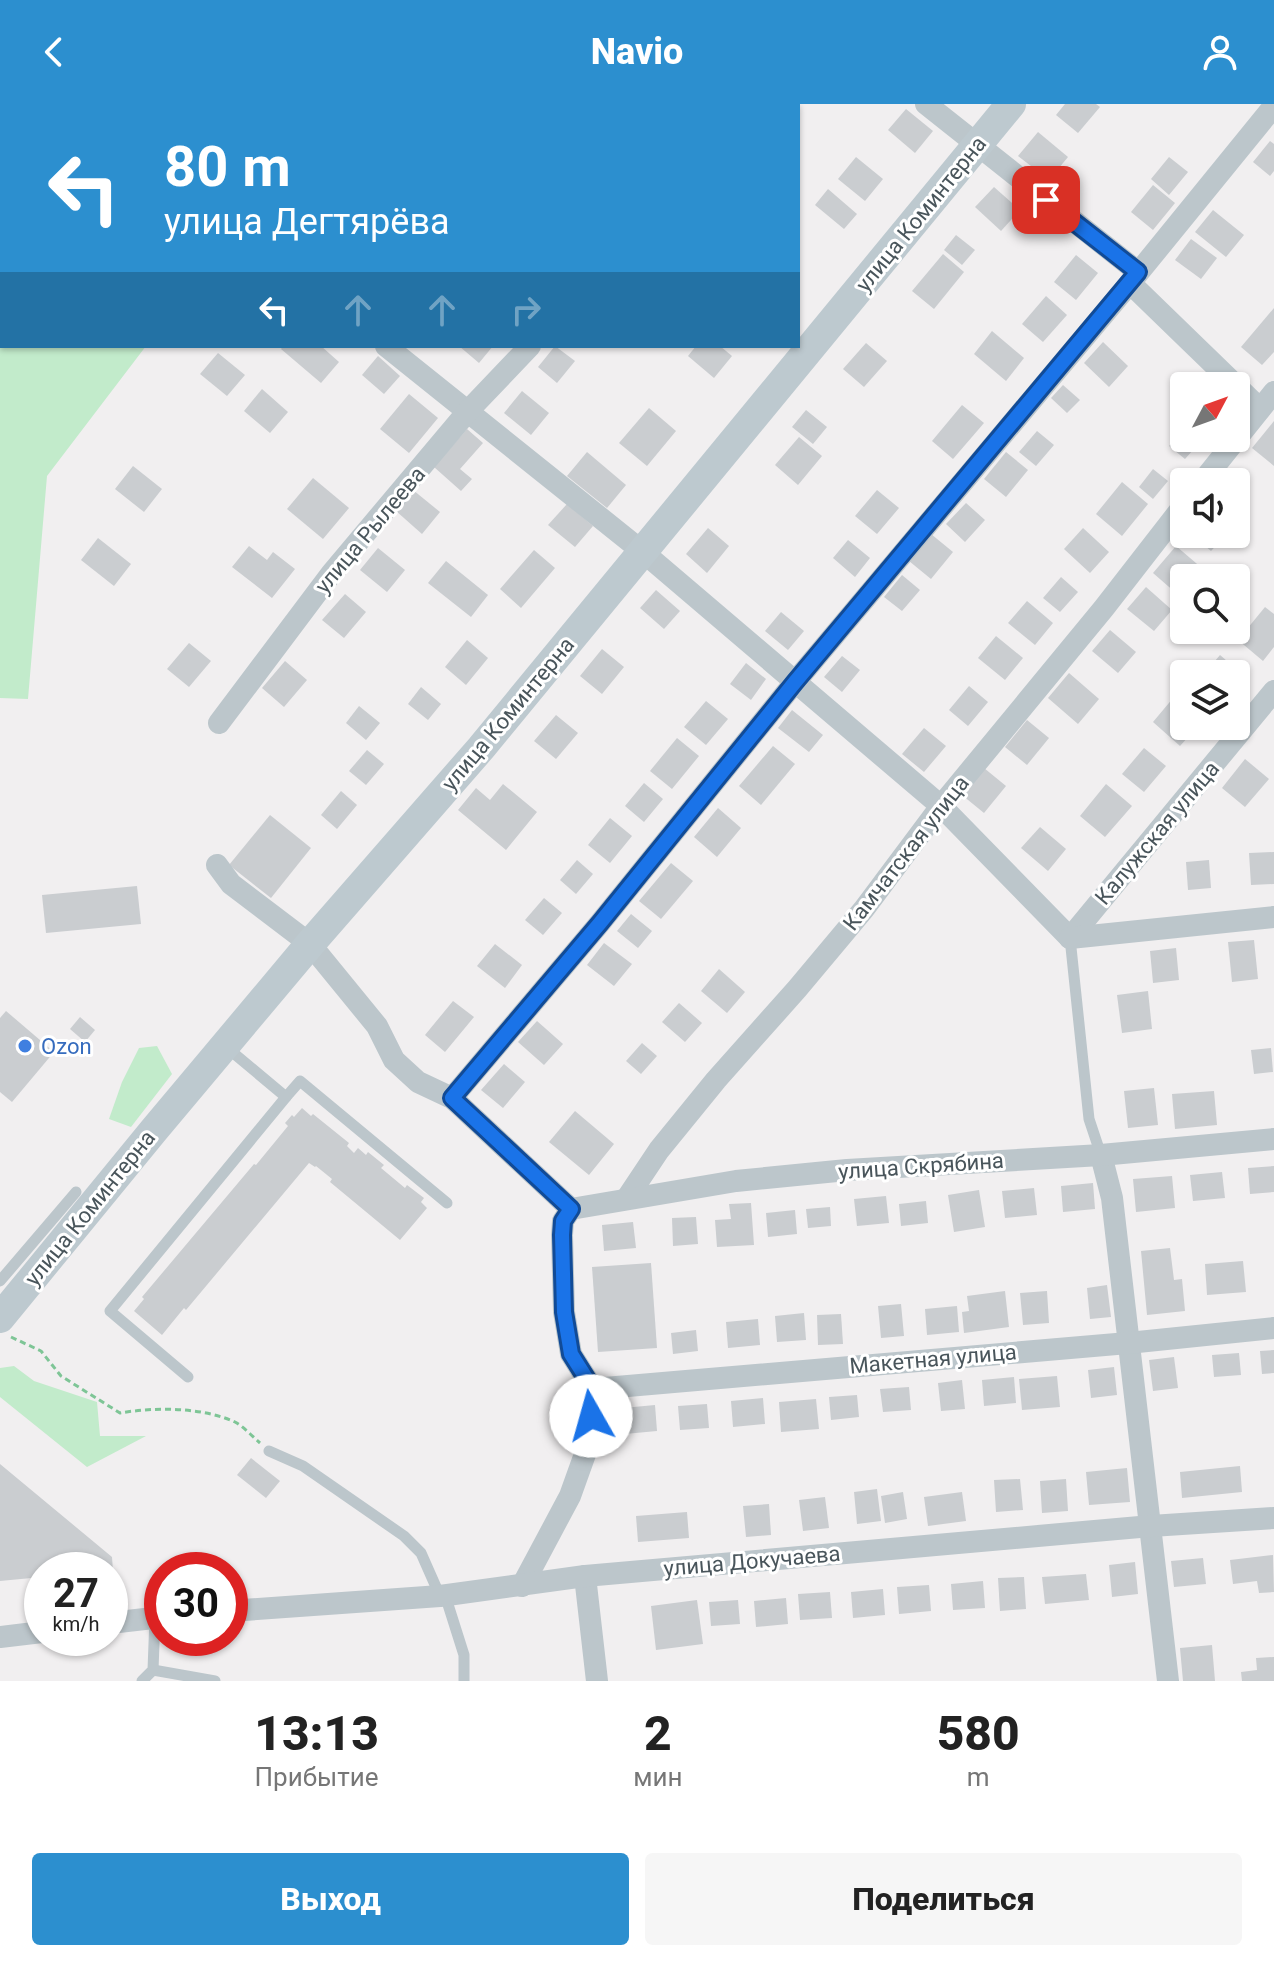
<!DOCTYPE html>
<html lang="ru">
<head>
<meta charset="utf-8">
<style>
  body { margin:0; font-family:Roboto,sans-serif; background:#f6f6f6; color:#222; height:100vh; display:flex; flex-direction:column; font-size:30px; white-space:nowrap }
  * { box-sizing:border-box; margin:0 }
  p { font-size:26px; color:#767676 }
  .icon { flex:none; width:44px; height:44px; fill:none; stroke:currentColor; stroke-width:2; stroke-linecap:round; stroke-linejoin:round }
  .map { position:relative; height:1577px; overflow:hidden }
  .sheet { display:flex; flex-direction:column; background:#fff; flex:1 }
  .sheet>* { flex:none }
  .hud { position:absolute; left:0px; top:0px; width:800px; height:244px; box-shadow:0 2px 6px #0004; background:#2c8fcf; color:#fff; overflow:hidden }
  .needle { width:52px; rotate:49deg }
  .tools { position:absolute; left:1170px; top:268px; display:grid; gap:16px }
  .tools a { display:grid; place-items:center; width:80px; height:80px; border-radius:8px; background:#fff; box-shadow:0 2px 6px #0004; font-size:40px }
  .speed { position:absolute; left:24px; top:1448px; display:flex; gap:16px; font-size:40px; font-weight:700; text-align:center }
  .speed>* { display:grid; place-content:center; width:104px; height:104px; border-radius:50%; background:#fff; box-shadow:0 2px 6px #0004; line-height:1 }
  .speed small { font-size:20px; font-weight:400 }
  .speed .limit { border:12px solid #d22; background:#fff; color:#111 }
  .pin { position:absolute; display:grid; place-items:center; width:68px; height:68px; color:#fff; margin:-34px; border-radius:16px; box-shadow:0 4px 12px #0006 }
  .me { position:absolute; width:88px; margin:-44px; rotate:353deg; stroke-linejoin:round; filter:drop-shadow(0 0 6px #0008) }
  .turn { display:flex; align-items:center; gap:28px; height:168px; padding:0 32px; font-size:36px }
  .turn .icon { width:104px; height:104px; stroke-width:2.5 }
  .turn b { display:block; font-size:56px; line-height:68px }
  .lanes { display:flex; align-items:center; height:76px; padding:0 32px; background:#0003; justify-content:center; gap:40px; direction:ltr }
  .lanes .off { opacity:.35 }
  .eta { display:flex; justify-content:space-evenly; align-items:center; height:136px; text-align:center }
  .eta b { font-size:48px; font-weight:800; line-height:56px }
  .button { display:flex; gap:16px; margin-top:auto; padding:16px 32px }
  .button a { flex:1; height:92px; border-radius:8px; background:#2c8fcf; color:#fff; font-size:32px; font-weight:800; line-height:92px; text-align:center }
  .button a+a { background:#f6f6f6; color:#222 }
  header { display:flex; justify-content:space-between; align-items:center; height:104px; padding:0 32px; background:#2c8fcf; color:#fff; font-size:36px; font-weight:800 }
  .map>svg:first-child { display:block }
  .green { fill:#c2ebcb }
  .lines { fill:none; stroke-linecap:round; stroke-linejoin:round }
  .stream { stroke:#94e0e3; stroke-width:5 }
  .building { fill:#cacdd0 }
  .path { stroke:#7ec596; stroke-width:3; stroke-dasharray:6 4; stroke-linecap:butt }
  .lane { stroke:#bcc6cb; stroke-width:11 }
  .street { stroke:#bcc6cb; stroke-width:22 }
  .secondary { stroke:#bdc9cf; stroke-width:30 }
  .route-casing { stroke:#114b97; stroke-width:20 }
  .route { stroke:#1a73e8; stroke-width:14 }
  .shop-dot { fill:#3f7fe0; stroke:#fff; stroke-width:3 }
  .labels { text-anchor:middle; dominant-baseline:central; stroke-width:6; stroke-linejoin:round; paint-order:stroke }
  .street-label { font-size:22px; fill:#49555b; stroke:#fff }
  .shop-label { font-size:22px; fill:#366cbe; stroke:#fff; text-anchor:start }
</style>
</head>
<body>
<header><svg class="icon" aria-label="back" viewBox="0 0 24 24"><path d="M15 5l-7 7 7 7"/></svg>Navio<svg class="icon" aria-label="person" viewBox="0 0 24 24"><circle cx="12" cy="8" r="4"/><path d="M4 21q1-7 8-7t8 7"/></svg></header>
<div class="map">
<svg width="1274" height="1577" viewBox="0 0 1274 1577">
  <rect width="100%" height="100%" fill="#f1eff0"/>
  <g class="green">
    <polygon points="0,0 499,0 500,2 2,2 2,242 146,242 47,372 28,595 0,594"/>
    <polygon points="157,942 172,970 131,1023 109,1015 122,978 139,944"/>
    <polygon points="14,1262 34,1277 97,1298 100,1332 146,1332 87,1363 0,1293 0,1264"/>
  </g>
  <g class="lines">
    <g class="stream">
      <polyline points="177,2 178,0"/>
      <polyline points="0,139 2,138"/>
    </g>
  </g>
  <g class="building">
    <polygon points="1065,0 1096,0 1100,3 1078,29 1056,11"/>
    <polygon points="906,5 933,27 915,49 888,26"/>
    <polygon points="1038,28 1068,53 1049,76 1018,52"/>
    <polygon points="1270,37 1274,40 1274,67 1270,72 1253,58"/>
    <polygon points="856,53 883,75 865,97 838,75"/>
    <polygon points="1169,53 1188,68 1169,91 1151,75"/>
    <polygon points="1153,81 1175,99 1153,126 1131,108"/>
    <polygon points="994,83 1020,106 1001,127 975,103"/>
    <polygon points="828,85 857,110 844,125 815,101"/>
    <polygon points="1213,106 1244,131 1226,153 1195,128"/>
    <polygon points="956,131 975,146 962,161 944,146"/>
    <polygon points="1191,135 1217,154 1201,175 1175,156"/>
    <polygon points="943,150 964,168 934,205 912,187"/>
    <polygon points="1076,151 1098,169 1076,196 1054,178"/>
    <polygon points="1046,192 1067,211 1043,238 1022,220"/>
    <polygon points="1274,204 1274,248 1262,261 1241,243"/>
    <polygon points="992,227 1024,254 1006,277 974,250"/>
    <polygon points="1103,238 1128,262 1109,283 1084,259"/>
    <polygon points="866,239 887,257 864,283 843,265"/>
    <polygon points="283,242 321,242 339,258 321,279 281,245"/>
    <polygon points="459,242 493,242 479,259"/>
    <polygon points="555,242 575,257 557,279 538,263"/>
    <polygon points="696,242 720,242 732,252 714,274 688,252"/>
    <polygon points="218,249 245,271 227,292 200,270"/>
    <polygon points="378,252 400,272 384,290 362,271"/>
    <polygon points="1063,281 1080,296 1067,309 1051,294"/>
    <polygon points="262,285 288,308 270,329 244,307"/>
    <polygon points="522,287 549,309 531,331 504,309"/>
    <polygon points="409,290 438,314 409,349 380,325"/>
    <polygon points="962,301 984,319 953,355 932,337"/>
    <polygon points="649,304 676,327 647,362 619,339"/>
    <polygon points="806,306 827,323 813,340 792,323"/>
    <polygon points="1274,317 1274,362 1252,344"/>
    <polygon points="1184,324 1184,334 1200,334 1202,336 1185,355 1169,342"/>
    <polygon points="467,325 483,339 460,365 472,375 461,387 434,363"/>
    <polygon points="1037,327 1054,341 1036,362 1019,348"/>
    <polygon points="799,333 822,352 798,381 775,361"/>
    <polygon points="587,348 626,381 607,404 567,372"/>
    <polygon points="1006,348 1028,366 1006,393 984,375"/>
    <polygon points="133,362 162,385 144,408 115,385"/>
    <polygon points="1153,365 1168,377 1153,395 1139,383"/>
    <polygon points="313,374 349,404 323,435 287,405"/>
    <polygon points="1122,378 1148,400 1122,432 1096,410"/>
    <polygon points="413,386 440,408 422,430 396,407"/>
    <polygon points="877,386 899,404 877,430 855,412"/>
    <polygon points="966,399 985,416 965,438 946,420"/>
    <polygon points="567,400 593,422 575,443 548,421"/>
    <polygon points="708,424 729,442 707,469 686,450"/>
    <polygon points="1083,424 1109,448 1090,469 1064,445"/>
    <polygon points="931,430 953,448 931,475 909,457"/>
    <polygon points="1191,430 1227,430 1211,447"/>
    <polygon points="98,434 131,460 114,482 81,456"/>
    <polygon points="848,436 870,454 855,473 833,454"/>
    <polygon points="249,442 267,456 273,448 295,465 272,494 232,463"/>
    <polygon points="1176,442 1210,471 1207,474 1184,474 1184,496 1153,469"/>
    <polygon points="378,444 405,466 387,488 360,466"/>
    <polygon points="534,446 555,464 521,504 500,485"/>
    <polygon points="446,457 488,491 471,513 428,479"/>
    <polygon points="902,471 920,486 902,507 884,493"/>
    <polygon points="1061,473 1078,488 1060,508 1043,494"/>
    <polygon points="1146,483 1172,506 1154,527 1127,505"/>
    <polygon points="656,486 680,507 664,525 640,504"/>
    <polygon points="345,490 366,508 344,534 322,516"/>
    <polygon points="1027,497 1053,519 1035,541 1008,519"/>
    <polygon points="1265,503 1274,510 1274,543 1263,557 1238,536"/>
    <polygon points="781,508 804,527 788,546 765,527"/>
    <polygon points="1110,526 1136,548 1118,569 1092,547"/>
    <polygon points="996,532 1023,554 1005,576 978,554"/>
    <polygon points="467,536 488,554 466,581 445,563"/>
    <polygon points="189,539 211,557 189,583 167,565"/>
    <polygon points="602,545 624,563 602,590 580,572"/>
    <polygon points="1220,551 1241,569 1236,576 1236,570 1204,570"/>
    <polygon points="842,552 860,566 842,588 824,573"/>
    <polygon points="285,557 307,576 284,603 262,584"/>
    <polygon points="746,559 766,575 751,596 730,580"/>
    <polygon points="1069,569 1099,595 1078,620 1048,594"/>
    <polygon points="969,582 988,598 968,622 949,606"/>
    <polygon points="421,583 441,600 428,616 408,600"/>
    <polygon points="1179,587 1184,591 1184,622 1198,622 1180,642 1153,618"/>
    <polygon points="706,597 728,615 706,641 684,623"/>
    <polygon points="359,602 380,619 366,636 346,619"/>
    <polygon points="792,606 823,631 809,648 778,624"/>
    <polygon points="556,611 578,629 556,655 534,637"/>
    <polygon points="1027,616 1049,634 1027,661 1005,643"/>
    <polygon points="924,624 946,642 924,668 902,650"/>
    <polygon points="677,634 699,652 672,685 650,667"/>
    <polygon points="773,642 795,660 761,701 739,682"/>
    <polygon points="1144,644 1166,662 1144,688 1122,670"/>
    <polygon points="367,646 384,660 366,681 349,667"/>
    <polygon points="1245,655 1269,675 1245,703 1222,684"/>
    <polygon points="984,664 1006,682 984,709 962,691"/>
    <polygon points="644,679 663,695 644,718 625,702"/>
    <polygon points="503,680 537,708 506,746 458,706 476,684 490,696"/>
    <polygon points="1106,680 1132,702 1105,733 1080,712"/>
    <polygon points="341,687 357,701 337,725 321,711"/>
    <polygon points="718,704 741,724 717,753 694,733"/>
    <polygon points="270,711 311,744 271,794 229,761"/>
    <polygon points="610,714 632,732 610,759 588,741"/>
    <polygon points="1040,723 1066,745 1048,767 1021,744"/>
    <polygon points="1274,748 1274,780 1251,781 1249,749"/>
    <polygon points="577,756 593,770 576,790 560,776"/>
    <polygon points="1209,756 1211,784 1188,786 1186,758"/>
    <polygon points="671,759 693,777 661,815 639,797"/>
    <polygon points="137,782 141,820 46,829 42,791"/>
    <polygon points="544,794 562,809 543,831 525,816"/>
    <polygon points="631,810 652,827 638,844 617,827"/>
    <polygon points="1254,836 1258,875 1232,878 1228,838"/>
    <polygon points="604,839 632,860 614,882 587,861"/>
    <polygon points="495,840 522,861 505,884 477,862"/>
    <polygon points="1176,844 1179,876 1153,879 1150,847"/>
    <polygon points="719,865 745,888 727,909 701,887"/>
    <polygon points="1148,887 1152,925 1122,929 1117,891"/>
    <polygon points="453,897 474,913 445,948 425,931"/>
    <polygon points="679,899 702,919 685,938 662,918"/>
    <polygon points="6,907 54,948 12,998 0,988 0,914"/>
    <polygon points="80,913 95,926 85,938 70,925"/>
    <polygon points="537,917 563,940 544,961 518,938"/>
    <polygon points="642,939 657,952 641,970 626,957"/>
    <polygon points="1271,944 1273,968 1254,970 1251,946"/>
    <polygon points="504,960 525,978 503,1004 481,986"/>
    <polygon points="1154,984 1158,1021 1128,1024 1124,987"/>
    <polygon points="1214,987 1217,1021 1175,1025 1172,990"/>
    <polygon points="302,1004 311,1012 313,1010 349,1039 347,1042 354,1049 358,1044 366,1051 368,1048 384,1061 381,1064 405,1084 407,1081 424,1094 421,1098 427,1104 400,1136 330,1078 332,1075 316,1062 315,1063 309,1059 186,1206 184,1204 162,1231 134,1207 144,1195 142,1193 254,1060 256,1061 288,1022 285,1019 292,1011 294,1013"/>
    <polygon points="575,1007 614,1040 589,1071 549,1038"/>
    <polygon points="1274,1062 1274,1088 1250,1090 1248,1064"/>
    <polygon points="1222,1068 1225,1094 1193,1097 1190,1071"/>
    <polygon points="1172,1072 1175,1104 1136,1108 1133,1075"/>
    <polygon points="1093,1079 1095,1105 1063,1108 1061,1082"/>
    <polygon points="1034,1084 1037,1111 1005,1114 1002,1087"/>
    <polygon points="979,1086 985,1123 954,1128 948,1091"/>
    <polygon points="886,1092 889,1119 857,1122 854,1095"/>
    <polygon points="926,1097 928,1119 901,1122 899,1100"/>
    <polygon points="751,1099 754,1141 717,1143 715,1116 731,1115 729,1100"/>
    <polygon points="830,1103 831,1122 808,1124 806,1105"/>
    <polygon points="795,1106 797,1130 768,1133 766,1109"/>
    <polygon points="696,1113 698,1140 673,1142 672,1114"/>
    <polygon points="633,1118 636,1144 604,1147 602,1121"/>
    <polygon points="1170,1144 1174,1176 1182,1175 1185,1207 1147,1211 1141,1147"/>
    <polygon points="1243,1157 1246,1188 1207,1191 1205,1160"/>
    <polygon points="651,1159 657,1244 598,1248 592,1163"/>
    <polygon points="1107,1181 1111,1213 1090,1215 1087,1184"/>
    <polygon points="1005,1187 1009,1223 964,1229 962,1208 969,1207 967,1192"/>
    <polygon points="1047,1187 1049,1219 1023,1221 1020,1189"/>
    <polygon points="901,1200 904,1232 881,1234 878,1202"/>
    <polygon points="957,1202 959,1228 927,1231 925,1205"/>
    <polygon points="804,1209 806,1236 777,1238 775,1212"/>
    <polygon points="841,1210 843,1240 818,1241 817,1211"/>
    <polygon points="758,1215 760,1241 728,1244 726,1218"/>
    <polygon points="696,1226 698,1247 673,1250 671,1229"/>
    <polygon points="1274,1246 1274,1269 1262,1270 1260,1247"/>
    <polygon points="1239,1249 1241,1271 1214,1273 1212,1251"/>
    <polygon points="1174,1253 1178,1284 1153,1287 1149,1256"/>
    <polygon points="1114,1263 1117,1291 1091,1294 1088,1266"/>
    <polygon points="1057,1272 1060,1303 1022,1306 1019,1275"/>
    <polygon points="1014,1273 1016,1299 984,1302 982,1276"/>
    <polygon points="962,1276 965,1305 941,1307 938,1279"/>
    <polygon points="909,1283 911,1306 883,1308 880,1285"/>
    <polygon points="857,1291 859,1313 831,1316 829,1293"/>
    <polygon points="763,1294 765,1320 733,1323 731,1297"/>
    <polygon points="816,1295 819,1325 781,1328 779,1298"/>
    <polygon points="707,1300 709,1324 680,1326 678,1302"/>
    <polygon points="655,1301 657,1327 625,1330 623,1304"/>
    <polygon points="251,1354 280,1377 266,1394 237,1371"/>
    <polygon points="0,1360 112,1453 113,1467 42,1466 42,1473 0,1477"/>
    <polygon points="1240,1362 1242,1388 1182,1394 1180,1368"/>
    <polygon points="1127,1364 1130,1398 1089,1401 1086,1368"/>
    <polygon points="1020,1375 1023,1406 996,1408 994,1376"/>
    <polygon points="1066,1375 1068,1407 1042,1409 1040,1377"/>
    <polygon points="877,1385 881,1417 857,1420 854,1388"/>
    <polygon points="903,1388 907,1415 885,1419 881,1392"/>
    <polygon points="962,1388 966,1417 928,1422 924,1393"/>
    <polygon points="825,1393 829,1424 803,1427 799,1396"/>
    <polygon points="769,1400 771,1431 746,1433 743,1402"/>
    <polygon points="687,1408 689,1434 638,1438 636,1412"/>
    <polygon points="1273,1451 1274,1488 1259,1489 1257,1477 1233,1480 1230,1456"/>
    <polygon points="1203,1454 1206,1480 1174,1483 1171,1457"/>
    <polygon points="1135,1458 1138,1490 1112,1493 1109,1461"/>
    <polygon points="1086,1470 1089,1496 1045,1500 1042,1473"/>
    <polygon points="1024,1473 1026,1505 1000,1507 998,1474"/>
    <polygon points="983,1477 985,1504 953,1506 951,1480"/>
    <polygon points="929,1481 931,1507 899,1510 897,1483"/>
    <polygon points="883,1485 885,1511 853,1514 851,1488"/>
    <polygon points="830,1488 832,1514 800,1516 798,1490"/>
    <polygon points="786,1494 788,1520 756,1523 754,1497"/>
    <polygon points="697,1496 703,1540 656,1546 651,1502"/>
    <polygon points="738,1496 740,1520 711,1522 709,1498"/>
    <polygon points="1212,1541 1215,1577 1183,1577 1180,1544"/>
    <polygon points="1274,1553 1274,1577 1242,1577 1241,1568 1257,1566 1256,1554"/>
  </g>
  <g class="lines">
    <path class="path" d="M11,1233L41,1247L61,1272L120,1309C155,1303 202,1303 235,1318C244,1323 252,1332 260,1339"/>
    <g class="lane">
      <polyline points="1070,834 1089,1015 1101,1051"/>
      <polyline points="286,993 300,977 447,1099"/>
      <polyline points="0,1177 76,1088"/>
      <polyline points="188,1273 110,1207 286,993 225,942"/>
      <polyline points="269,1347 303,1362 404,1432 421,1449 440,1492"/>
      <polyline points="445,1491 464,1551 464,1577"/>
      <polyline points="153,1566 215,1577"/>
      <polyline points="142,1577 153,1566 155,1513"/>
    </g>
    <g class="street">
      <polyline points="926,0 1138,168"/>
      <polyline points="732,2 734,0"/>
      <polyline points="1130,179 1260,305"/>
      <polyline points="386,242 643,448 941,702 1070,834"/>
      <polyline points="1202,378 1274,288"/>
      <polyline points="219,619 331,470 468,307 530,242"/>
      <polyline points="217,761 231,780 310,840 377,922 394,956 418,978 452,994 571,1105 563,1117 562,1131 564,1208 571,1250 593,1285 589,1339 570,1392 522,1482"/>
      <polyline points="1070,834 1274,587"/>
      <polyline points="1070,834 1274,813"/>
      <polyline points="452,994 600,819 795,578 1130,179 1274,2"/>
      <polyline points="1101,1051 1112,1094 1168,1577"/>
      <polyline points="627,1094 659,1046 716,976 797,885 864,805 941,702 1104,504 1184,401"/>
      <polyline points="571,1105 736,1077 847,1066 1101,1051 1274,1035"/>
      <polyline points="593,1285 1128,1239 1274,1224"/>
      <polyline points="585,1472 597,1577"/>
      <polyline points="230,1507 440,1492 585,1472 1151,1422 1274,1414"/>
      <polyline points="110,1519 162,1513"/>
      <polyline points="0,1533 42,1528"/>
    </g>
    <polyline class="secondary" points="0,1214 154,1026 310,840 481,644 1011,0"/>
  </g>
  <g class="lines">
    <g class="route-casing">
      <polyline id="route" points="591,1312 593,1285 571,1250 564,1208 562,1131 563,1117 571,1105 452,994 600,819 795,578 1138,168 1046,96"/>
    </g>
    <use href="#route" class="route"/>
  </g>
  <circle class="shop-dot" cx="25" cy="942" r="8"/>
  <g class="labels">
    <g class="street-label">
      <text transform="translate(921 110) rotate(-51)">улица Коминтерна</text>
      <text transform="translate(370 426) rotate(-50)">улица Рылеева</text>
      <text transform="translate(508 610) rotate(-50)">улица Коминтерна</text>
      <text transform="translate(1157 729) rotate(-50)">Калужская улица</text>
      <text transform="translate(906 749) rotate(-52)">Камчатская улица</text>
      <text transform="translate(921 1062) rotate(-4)">улица Скрябина</text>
      <text transform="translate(90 1104) rotate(-51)">улица Коминтерна</text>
      <text transform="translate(933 1255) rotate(-5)">Макетная улица</text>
      <text transform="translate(752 1457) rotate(-5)">улица Докучаева</text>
    </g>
    <g class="shop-label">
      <text x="41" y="942">Ozon</text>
    </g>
  </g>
</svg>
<div class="tools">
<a><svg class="needle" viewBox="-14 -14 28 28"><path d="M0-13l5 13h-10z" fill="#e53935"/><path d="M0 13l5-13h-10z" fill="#767676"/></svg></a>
<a><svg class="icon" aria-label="sound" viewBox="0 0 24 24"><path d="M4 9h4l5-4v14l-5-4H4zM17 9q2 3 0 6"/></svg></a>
<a><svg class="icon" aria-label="search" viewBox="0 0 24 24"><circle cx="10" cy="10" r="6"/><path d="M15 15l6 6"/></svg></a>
<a><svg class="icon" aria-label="layers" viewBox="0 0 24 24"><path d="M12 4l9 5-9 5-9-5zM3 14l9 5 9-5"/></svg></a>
</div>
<div class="speed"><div>27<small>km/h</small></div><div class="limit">30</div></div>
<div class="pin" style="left:1046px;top:96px;background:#d93025"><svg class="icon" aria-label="arrive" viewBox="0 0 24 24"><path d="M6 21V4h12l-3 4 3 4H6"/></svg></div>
<svg class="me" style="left:591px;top:1312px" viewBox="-20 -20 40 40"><circle r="19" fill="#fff"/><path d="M0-13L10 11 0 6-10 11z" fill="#1a73e8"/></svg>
<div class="hud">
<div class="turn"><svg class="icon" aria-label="left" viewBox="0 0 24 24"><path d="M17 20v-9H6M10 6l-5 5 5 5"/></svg><div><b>80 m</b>улица Дегтярёва</div></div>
<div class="lanes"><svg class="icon" aria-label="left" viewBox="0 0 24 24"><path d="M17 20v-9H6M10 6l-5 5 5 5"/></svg><svg class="icon off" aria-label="ahead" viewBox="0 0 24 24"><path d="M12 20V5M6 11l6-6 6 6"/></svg><svg class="icon off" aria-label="ahead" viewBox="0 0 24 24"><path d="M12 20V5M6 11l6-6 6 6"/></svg><svg class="icon off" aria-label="right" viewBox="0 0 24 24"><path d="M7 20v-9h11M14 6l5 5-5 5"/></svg></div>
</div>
</div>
<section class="sheet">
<div class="eta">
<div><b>13:13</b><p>Прибытие</p></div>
<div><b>2</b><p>мин</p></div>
<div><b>580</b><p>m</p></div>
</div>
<div class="button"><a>Выход</a><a>Поделиться</a></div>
</section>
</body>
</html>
